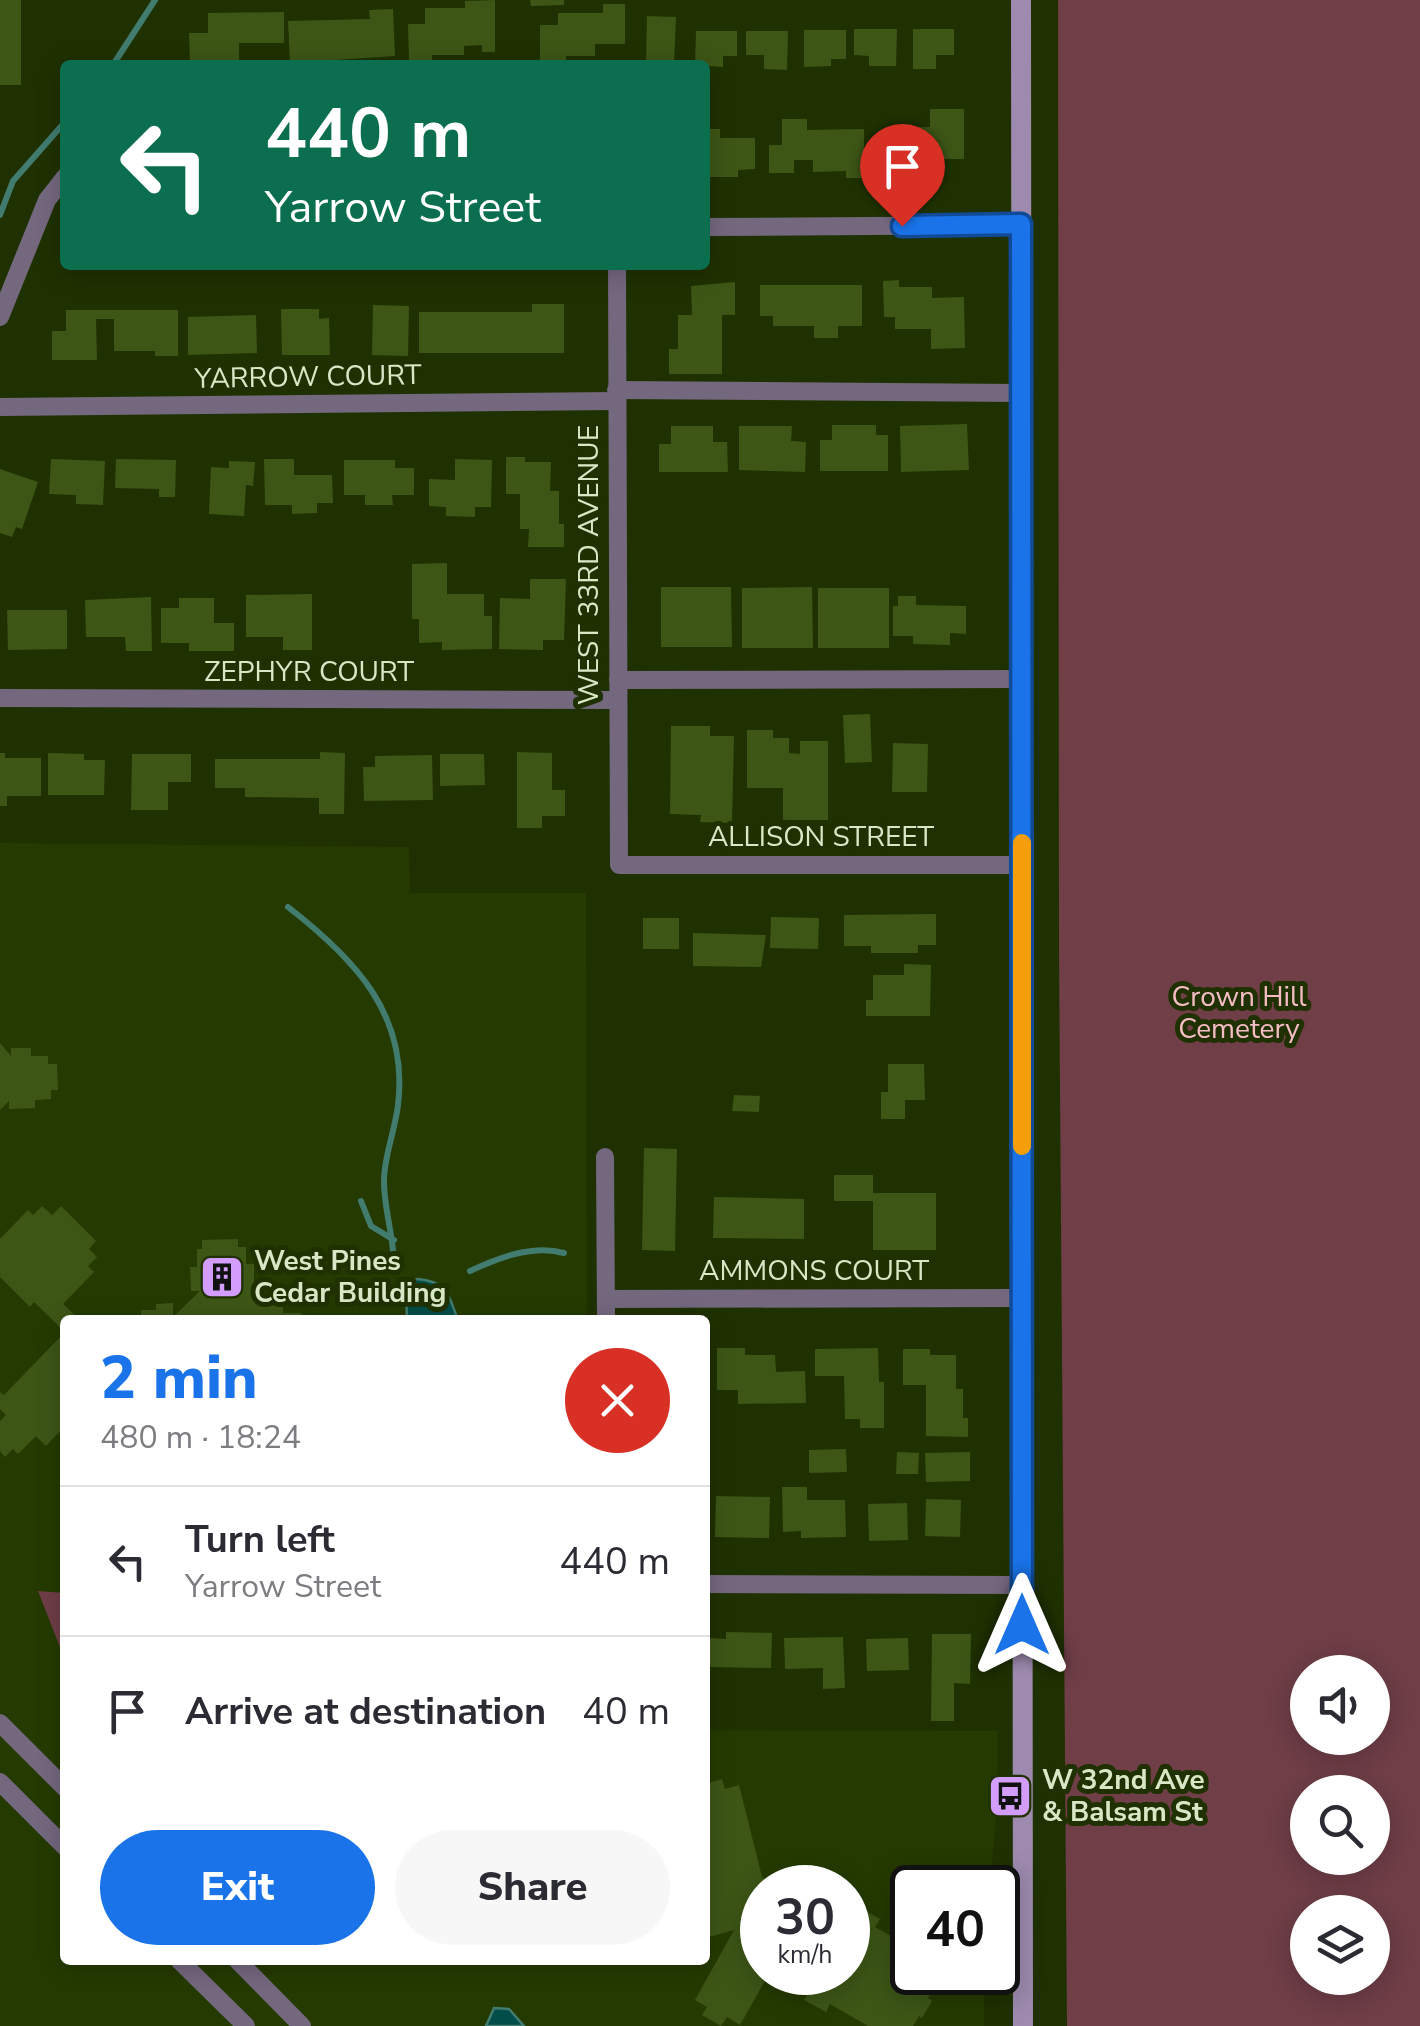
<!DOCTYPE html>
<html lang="en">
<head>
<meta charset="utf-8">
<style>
  body { margin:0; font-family:"Nunito Sans",sans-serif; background:#f7f7f7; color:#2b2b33; height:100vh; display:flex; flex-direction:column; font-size:38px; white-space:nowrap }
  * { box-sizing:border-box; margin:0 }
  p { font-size:32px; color:#7c7c81 }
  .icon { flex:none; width:55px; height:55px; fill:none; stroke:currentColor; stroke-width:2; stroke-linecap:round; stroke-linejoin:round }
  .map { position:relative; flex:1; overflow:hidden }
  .drawer { position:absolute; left:60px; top:1315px; width:650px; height:650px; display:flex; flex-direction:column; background:#fff; border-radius:10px; box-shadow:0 5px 25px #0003 }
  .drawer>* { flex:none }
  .hud { position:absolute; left:60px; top:60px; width:650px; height:210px; border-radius:10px; box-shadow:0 5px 25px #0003; background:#0b6e4f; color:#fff; overflow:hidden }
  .controls { position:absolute; left:1290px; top:1655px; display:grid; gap:20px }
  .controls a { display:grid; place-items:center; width:100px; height:100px; border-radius:50%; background:#fff; box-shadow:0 5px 25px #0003; font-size:50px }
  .speed { position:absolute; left:740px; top:1865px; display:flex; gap:20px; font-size:50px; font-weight:700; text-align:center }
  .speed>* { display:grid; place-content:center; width:130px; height:130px; border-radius:50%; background:#fff; box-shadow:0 5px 25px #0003; line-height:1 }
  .speed small { font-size:25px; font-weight:400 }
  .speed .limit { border:5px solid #111; border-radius:15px; background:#fff; color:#111 }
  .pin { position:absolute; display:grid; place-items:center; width:85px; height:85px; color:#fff; margin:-102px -42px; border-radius:50% 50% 50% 0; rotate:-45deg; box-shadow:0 0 10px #0007 }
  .pin .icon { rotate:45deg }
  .me { position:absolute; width:110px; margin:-55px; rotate:0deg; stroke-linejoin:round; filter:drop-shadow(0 0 8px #0008) }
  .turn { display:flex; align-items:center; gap:35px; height:210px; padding:0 40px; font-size:45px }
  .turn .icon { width:130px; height:130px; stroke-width:2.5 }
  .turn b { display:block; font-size:70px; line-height:85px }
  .round { display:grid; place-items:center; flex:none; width:105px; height:105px; border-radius:52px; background:#f7f7f7 }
  .headline { display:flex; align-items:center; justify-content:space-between; height:170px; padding:0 40px }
  h1 { font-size:60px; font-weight:800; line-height:75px; color:#1a73e8 }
  .primary-button { display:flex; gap:20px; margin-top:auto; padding:20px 40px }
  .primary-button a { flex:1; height:115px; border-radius:60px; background:#1a73e8; color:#fff; font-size:40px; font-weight:800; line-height:115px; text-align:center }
  .primary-button a+a { background:#f7f7f7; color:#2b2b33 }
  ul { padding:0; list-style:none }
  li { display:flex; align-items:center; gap:30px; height:150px; padding:0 40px; border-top:2px solid #e1e1e2 }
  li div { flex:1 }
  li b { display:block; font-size:38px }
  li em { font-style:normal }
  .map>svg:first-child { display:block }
  .built { fill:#253a00; fill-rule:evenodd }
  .green { fill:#6f3e47; fill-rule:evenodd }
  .water { fill:#004d49; stroke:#417c6f; stroke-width:2.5 }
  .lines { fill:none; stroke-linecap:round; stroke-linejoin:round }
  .stream { stroke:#417c6f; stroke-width:6 }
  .building { fill:#3d5616 }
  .street { stroke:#74687f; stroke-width:18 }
  .secondary { stroke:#9d8aae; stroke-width:20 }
  .route-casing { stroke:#114b97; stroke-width:25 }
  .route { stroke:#1a73e8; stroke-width:18 }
  .slow { stroke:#f59e0b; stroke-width:18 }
  .labels { text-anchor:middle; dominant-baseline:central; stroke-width:10; stroke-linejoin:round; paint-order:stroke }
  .street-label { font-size:28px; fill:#d8e8c7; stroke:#1f3100 }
  .park-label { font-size:28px; fill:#f6bcc5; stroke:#1f3100 }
  .poi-label { font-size:28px; font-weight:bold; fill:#d8e8c7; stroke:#1f3100; text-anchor:start }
</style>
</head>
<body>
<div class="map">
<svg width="1420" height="2026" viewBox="0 0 1420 2026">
  <rect width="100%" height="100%" fill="#1f3100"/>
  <path class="built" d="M0,843L409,847L410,893H586L587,1320H65V1960H705V1730L998,1731L997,1807L990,1887L912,1888V1972L984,1973V2026H0ZM762,1888H848V1972H762Z"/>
  <g class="green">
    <path d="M1058,0H1420V2026H1067L1059,955ZM1308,1672H1372V1738H1308ZM1308,1792H1372V1858H1308ZM1308,1912H1372V1978H1308Z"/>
    <polygon points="38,1591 65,1593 65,1660"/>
  </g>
  <g class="water">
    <path d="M418,1279C448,1282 448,1294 458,1320H407L406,1286L408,1281Z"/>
    <polygon points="494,2008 509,2009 524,2026 486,2026"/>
  </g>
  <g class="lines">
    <g class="stream">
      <polyline points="113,65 155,0"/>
      <polyline points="0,215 13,181 65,122"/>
      <path d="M288,907C355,959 409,1015 398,1105C395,1131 384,1156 384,1181C384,1210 394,1237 394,1266"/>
      <polyline points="361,1201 371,1226 394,1240"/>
      <path d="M470,1271C498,1258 533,1244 564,1253"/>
    </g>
  </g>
  <g class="building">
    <rect x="0" y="0" width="21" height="85"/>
    <polygon points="495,0 495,52 482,52 482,45 464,46 464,55 432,55 432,61 409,61 408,24 425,24 425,8 465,8 465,1"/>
    <polygon points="530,0 564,0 564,5 531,6"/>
    <polygon points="603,4 625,4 625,44 595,44 595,56 566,56 566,62 540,62 540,25 558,25 558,13 603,13"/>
    <polygon points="393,9 395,56 290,63 288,21 370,19 369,10"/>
    <polygon points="284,12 284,43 239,43 239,61 190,62 189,33 208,33 208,13"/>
    <polygon points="647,16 676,17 674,65 646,65"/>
    <polygon points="854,29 897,29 896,66 869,66 869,56 854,55"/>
    <polygon points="913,29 954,29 954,55 936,55 936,69 913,69"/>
    <polygon points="804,30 846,30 846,59 831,59 831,66 804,67"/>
    <polygon points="696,31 737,31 737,56 723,56 723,67 695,65"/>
    <polygon points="746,31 788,31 787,70 764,69 764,55 746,55"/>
    <polygon points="930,109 964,109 964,159 933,159 933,174 882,174 882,141 895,141 895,127 930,127"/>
    <polygon points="782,119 807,119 807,130 864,129 864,178 846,178 846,171 813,172 813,160 794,160 794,173 769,173 769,145 782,145"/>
    <polygon points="705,129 720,129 720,138 755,138 755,169 738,170 738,177 705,177"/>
    <polygon points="899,280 899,287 932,287 932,298 964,297 965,348 931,349 931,329 895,329 895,317 884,317 883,281"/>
    <polygon points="735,282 735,315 722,315 722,374 669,374 669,349 678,349 678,315 692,315 691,286"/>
    <polygon points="760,285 862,285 862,326 838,326 838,338 814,338 814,326 773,326 773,316 760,316"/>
    <polygon points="532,304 564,304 564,353 419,353 419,312 532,312"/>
    <polygon points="373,305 409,306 408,356 372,355"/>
    <polygon points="281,309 319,309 319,319 329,318 330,355 282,355"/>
    <polygon points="66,310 178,310 178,356 155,356 155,351 114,351 114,319 96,319 97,360 52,360 52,331 66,331"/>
    <polygon points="256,315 257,353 188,355 188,317"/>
    <polygon points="967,424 969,470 901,472 900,426"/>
    <polygon points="832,425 876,425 876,435 888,435 888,471 820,471 820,440 832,440"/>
    <polygon points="671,426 713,426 713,442 727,442 728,472 659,472 659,444 671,444"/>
    <polygon points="739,426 792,426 791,441 806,442 805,472 739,470"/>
    <polygon points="506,457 525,457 525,462 551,462 550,491 559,491 559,524 564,524 564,547 528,547 529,529 520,529 520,494 506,494"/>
    <polygon points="51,459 105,461 103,505 76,504 76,495 49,494"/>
    <polygon points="116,459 176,460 175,497 159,497 159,489 115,488"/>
    <polygon points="264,459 294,459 294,475 332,475 333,503 317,503 317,513 292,514 292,505 265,505"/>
    <polygon points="455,459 492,460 491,507 475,507 475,517 446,516 446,507 429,506 429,479 455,480"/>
    <polygon points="344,460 395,460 395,468 414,468 414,495 392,495 393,505 365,505 365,495 344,495"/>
    <polygon points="229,461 255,462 253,486 246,485 244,516 209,514 211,467 229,468"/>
    <polygon points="0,469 38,482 22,529 16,527 12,537 0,533"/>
    <polygon points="447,563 447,594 484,594 484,616 492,616 492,649 442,650 442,642 419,643 419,619 412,619 412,564"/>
    <polygon points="530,579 566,579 564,640 543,640 543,650 499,649 500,598 530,599"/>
    <polygon points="661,587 731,587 732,647 661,647"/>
    <polygon points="812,587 813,648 742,648 742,588"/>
    <rect x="818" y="588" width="71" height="60"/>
    <polygon points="312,594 312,650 283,650 283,637 246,637 246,595"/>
    <polygon points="898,596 916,596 916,605 966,606 966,634 950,633 950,645 913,644 913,636 893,636 893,606 898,606"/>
    <polygon points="151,597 152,651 126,651 125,637 86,637 85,600"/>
    <polygon points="179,598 214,598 214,623 234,623 234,651 189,651 189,643 161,643 161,608 179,608"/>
    <polygon points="7,610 67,610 67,649 8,650"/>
    <polygon points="870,714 872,762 845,763 843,715"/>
    <polygon points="671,726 710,726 710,736 734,736 732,823 700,822 701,815 670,814"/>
    <polygon points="747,730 773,730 773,738 789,738 789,753 800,754 800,741 828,741 828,820 783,820 783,788 747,788"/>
    <polygon points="893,743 928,744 927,792 892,792"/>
    <polygon points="320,752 345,753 344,814 319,814 319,798 245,797 245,788 215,788 215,759 320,759"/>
    <polygon points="517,752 552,753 552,790 565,790 565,816 542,816 542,828 517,828"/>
    <polygon points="0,753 5,753 5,758 41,758 41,796 7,796 7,806 0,806"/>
    <polygon points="48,753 84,754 84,760 105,760 104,795 48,795"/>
    <polygon points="132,754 191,754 191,782 168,782 168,810 131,810"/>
    <polygon points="440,754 484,754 485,785 440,786"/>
    <polygon points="432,755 433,800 364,801 363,767 375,767 375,756"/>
    <polygon points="936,914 936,945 918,945 918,953 871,953 871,946 844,946 844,915"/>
    <polygon points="771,917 819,918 818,949 770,948"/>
    <rect x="643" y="918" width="36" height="31"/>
    <polygon points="693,933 766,935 761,967 693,966"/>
    <polygon points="904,964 931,965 930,1016 866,1016 866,1000 873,1000 873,975 904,975"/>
    <polygon points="0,1043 11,1056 11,1048 31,1048 31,1056 48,1056 48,1064 57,1064 58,1090 51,1090 51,1099 35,1100 35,1108 9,1109 9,1101 0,1110"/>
    <polygon points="888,1064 924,1064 925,1100 905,1100 905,1119 881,1119 881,1092 888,1092"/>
    <polygon points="734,1095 760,1096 759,1112 732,1111"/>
    <polygon points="644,1148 677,1149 675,1251 642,1250"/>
    <polygon points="834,1175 873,1175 873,1193 936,1193 936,1250 873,1250 873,1201 834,1201"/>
    <polygon points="714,1197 804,1199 804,1239 713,1238"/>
    <polygon points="42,1206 52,1215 61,1206 96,1241 89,1249 97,1257 88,1266 94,1272 63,1304 80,1320 65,1320 65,1426 46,1446 36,1436 18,1454 13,1449 5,1457 0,1451 0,1421 6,1415 0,1409 0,1392 4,1395 65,1332 34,1302 30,1307 0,1277 0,1239 28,1210 33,1215"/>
    <polygon points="238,1239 238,1247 246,1247 246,1264 254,1264 254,1287 270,1303 283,1305 283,1313 301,1313 301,1320 141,1320 141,1310 156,1310 156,1304 173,1303 173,1317 200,1291 191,1291 190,1267 197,1267 197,1249 202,1249 202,1240"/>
    <polygon points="717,1348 745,1348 745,1355 775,1355 776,1372 805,1371 806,1403 738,1404 738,1390 717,1390"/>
    <polygon points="878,1348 879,1382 884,1382 884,1428 860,1428 860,1419 845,1419 844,1376 815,1376 815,1349"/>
    <polygon points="903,1349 930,1349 930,1355 956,1355 956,1389 963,1389 963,1418 968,1418 968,1437 926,1436 926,1385 903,1385"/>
    <polygon points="846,1449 847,1472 809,1473 809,1450"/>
    <polygon points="897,1452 919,1453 918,1474 896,1474"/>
    <polygon points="970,1452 970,1481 926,1482 925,1453"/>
    <polygon points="782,1487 807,1487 807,1500 845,1500 846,1537 801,1538 801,1531 783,1532"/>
    <polygon points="716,1496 770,1497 769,1538 715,1537"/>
    <polygon points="926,1499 961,1500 960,1537 925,1536"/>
    <polygon points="907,1503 908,1540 869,1541 868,1504"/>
    <polygon points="726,1632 772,1633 771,1668 708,1667 709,1638 726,1639"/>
    <polygon points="932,1634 971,1634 970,1684 954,1683 954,1721 931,1721"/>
    <polygon points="843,1637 845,1688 823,1689 823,1668 785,1669 784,1638"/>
    <polygon points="908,1638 909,1670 867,1671 866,1639"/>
    <polygon points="722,1779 725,1789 739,1785 762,1877 782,1888 762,1888 762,1972 770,1972 740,2025 727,2017 721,2026 702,2015 707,2007 695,2000 734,1930 705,1938 705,1784"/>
    <polygon points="859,1907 880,1919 875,1927 912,1948 912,1972 943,1972 928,1998 932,2001 922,2018 919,2016 913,2026 868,2026 830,2004 826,2012 804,2000 812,1987 787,1972 848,1972 848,1926"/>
  </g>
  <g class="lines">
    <g class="street">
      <polyline points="705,227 1021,225"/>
      <polyline points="617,265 619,865 1022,865"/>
      <polyline points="0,317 47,200 65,177"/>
      <polyline points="616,390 1021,393"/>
      <polyline points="0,407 616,401"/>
      <polyline points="618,680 1021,679"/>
      <polyline points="0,698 618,700"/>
      <polyline points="605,1157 606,1320"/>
      <polyline points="606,1299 1022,1298"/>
      <polyline points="705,1584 1022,1585"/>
      <polyline points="0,1723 65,1788"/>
      <polyline points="0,1782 65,1847"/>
      <polyline points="179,1960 246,2026"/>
      <polyline points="237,1960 302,2026"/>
    </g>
    <polyline class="secondary" points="1021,0 1023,2026"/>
  </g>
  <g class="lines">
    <g class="route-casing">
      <polyline id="route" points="902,226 1021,224 1022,1625"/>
    </g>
    <use href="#route" class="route"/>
    <polyline class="slow" points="1022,843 1022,1146"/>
  </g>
  <defs>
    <g id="building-square" transform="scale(2.25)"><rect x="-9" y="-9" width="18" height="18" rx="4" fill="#d29dfd" stroke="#1f3100"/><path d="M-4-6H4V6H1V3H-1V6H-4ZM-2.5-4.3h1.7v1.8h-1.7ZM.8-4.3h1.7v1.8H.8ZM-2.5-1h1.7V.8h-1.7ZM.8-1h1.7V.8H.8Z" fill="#111"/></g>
    <g id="bus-square" transform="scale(2.25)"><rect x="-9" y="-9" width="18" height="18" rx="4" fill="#d29dfd" stroke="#1f3100"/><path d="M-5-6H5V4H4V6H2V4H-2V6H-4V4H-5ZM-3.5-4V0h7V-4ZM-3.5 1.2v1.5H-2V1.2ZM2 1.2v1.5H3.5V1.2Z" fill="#111"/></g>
  </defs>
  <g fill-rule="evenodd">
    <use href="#building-square" x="222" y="1277"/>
    <use href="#bus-square" x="1010" y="1796"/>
  </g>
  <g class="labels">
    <g class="street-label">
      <text transform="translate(308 377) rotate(-1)">YARROW COURT</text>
      <text transform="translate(589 565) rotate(-90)">WEST 33RD AVENUE</text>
      <text x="309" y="672">ZEPHYR COURT</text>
      <text x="821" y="837">ALLISON STREET</text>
      <text x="814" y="1271">AMMONS COURT</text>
    </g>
    <g class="park-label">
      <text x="1239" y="997">Crown Hill<tspan x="1239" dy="32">Cemetery</tspan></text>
    </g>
    <g class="poi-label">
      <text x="254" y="1261">West Pines<tspan x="254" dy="32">Cedar Building</tspan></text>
      <text x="1042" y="1780">W 32nd Ave<tspan x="1042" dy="32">&amp; Balsam St</tspan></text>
    </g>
  </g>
</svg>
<div class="controls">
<a><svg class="icon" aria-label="sound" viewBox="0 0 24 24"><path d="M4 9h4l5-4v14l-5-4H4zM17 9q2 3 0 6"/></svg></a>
<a><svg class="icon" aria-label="search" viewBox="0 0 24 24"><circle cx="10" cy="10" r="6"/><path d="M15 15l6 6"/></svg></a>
<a><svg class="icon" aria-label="layers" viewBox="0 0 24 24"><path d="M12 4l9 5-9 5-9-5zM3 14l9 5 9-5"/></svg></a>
</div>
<div class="speed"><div>30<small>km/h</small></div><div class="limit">40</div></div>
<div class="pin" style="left:902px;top:226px;background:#d93025"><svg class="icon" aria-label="arrive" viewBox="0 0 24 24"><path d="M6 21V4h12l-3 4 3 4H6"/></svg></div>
<svg class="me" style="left:1022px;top:1625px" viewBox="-20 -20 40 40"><path d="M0-17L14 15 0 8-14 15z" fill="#1a73e8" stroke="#fff" stroke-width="4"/></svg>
<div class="hud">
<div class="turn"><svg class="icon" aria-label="left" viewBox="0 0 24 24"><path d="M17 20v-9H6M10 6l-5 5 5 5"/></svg><div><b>440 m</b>Yarrow Street</div></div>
</div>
<section class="drawer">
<div class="headline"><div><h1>2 min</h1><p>480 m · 18:24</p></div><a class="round" style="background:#d93025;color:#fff"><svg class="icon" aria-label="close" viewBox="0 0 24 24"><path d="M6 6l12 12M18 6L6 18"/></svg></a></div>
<ul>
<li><svg class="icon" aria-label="left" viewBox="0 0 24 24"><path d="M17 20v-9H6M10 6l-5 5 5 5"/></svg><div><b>Turn left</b><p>Yarrow Street</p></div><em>440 m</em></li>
<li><svg class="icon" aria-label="arrive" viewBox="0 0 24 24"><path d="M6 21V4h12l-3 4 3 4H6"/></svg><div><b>Arrive at destination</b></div><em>40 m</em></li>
</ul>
<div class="primary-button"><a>Exit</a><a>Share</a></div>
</section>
</div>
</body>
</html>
